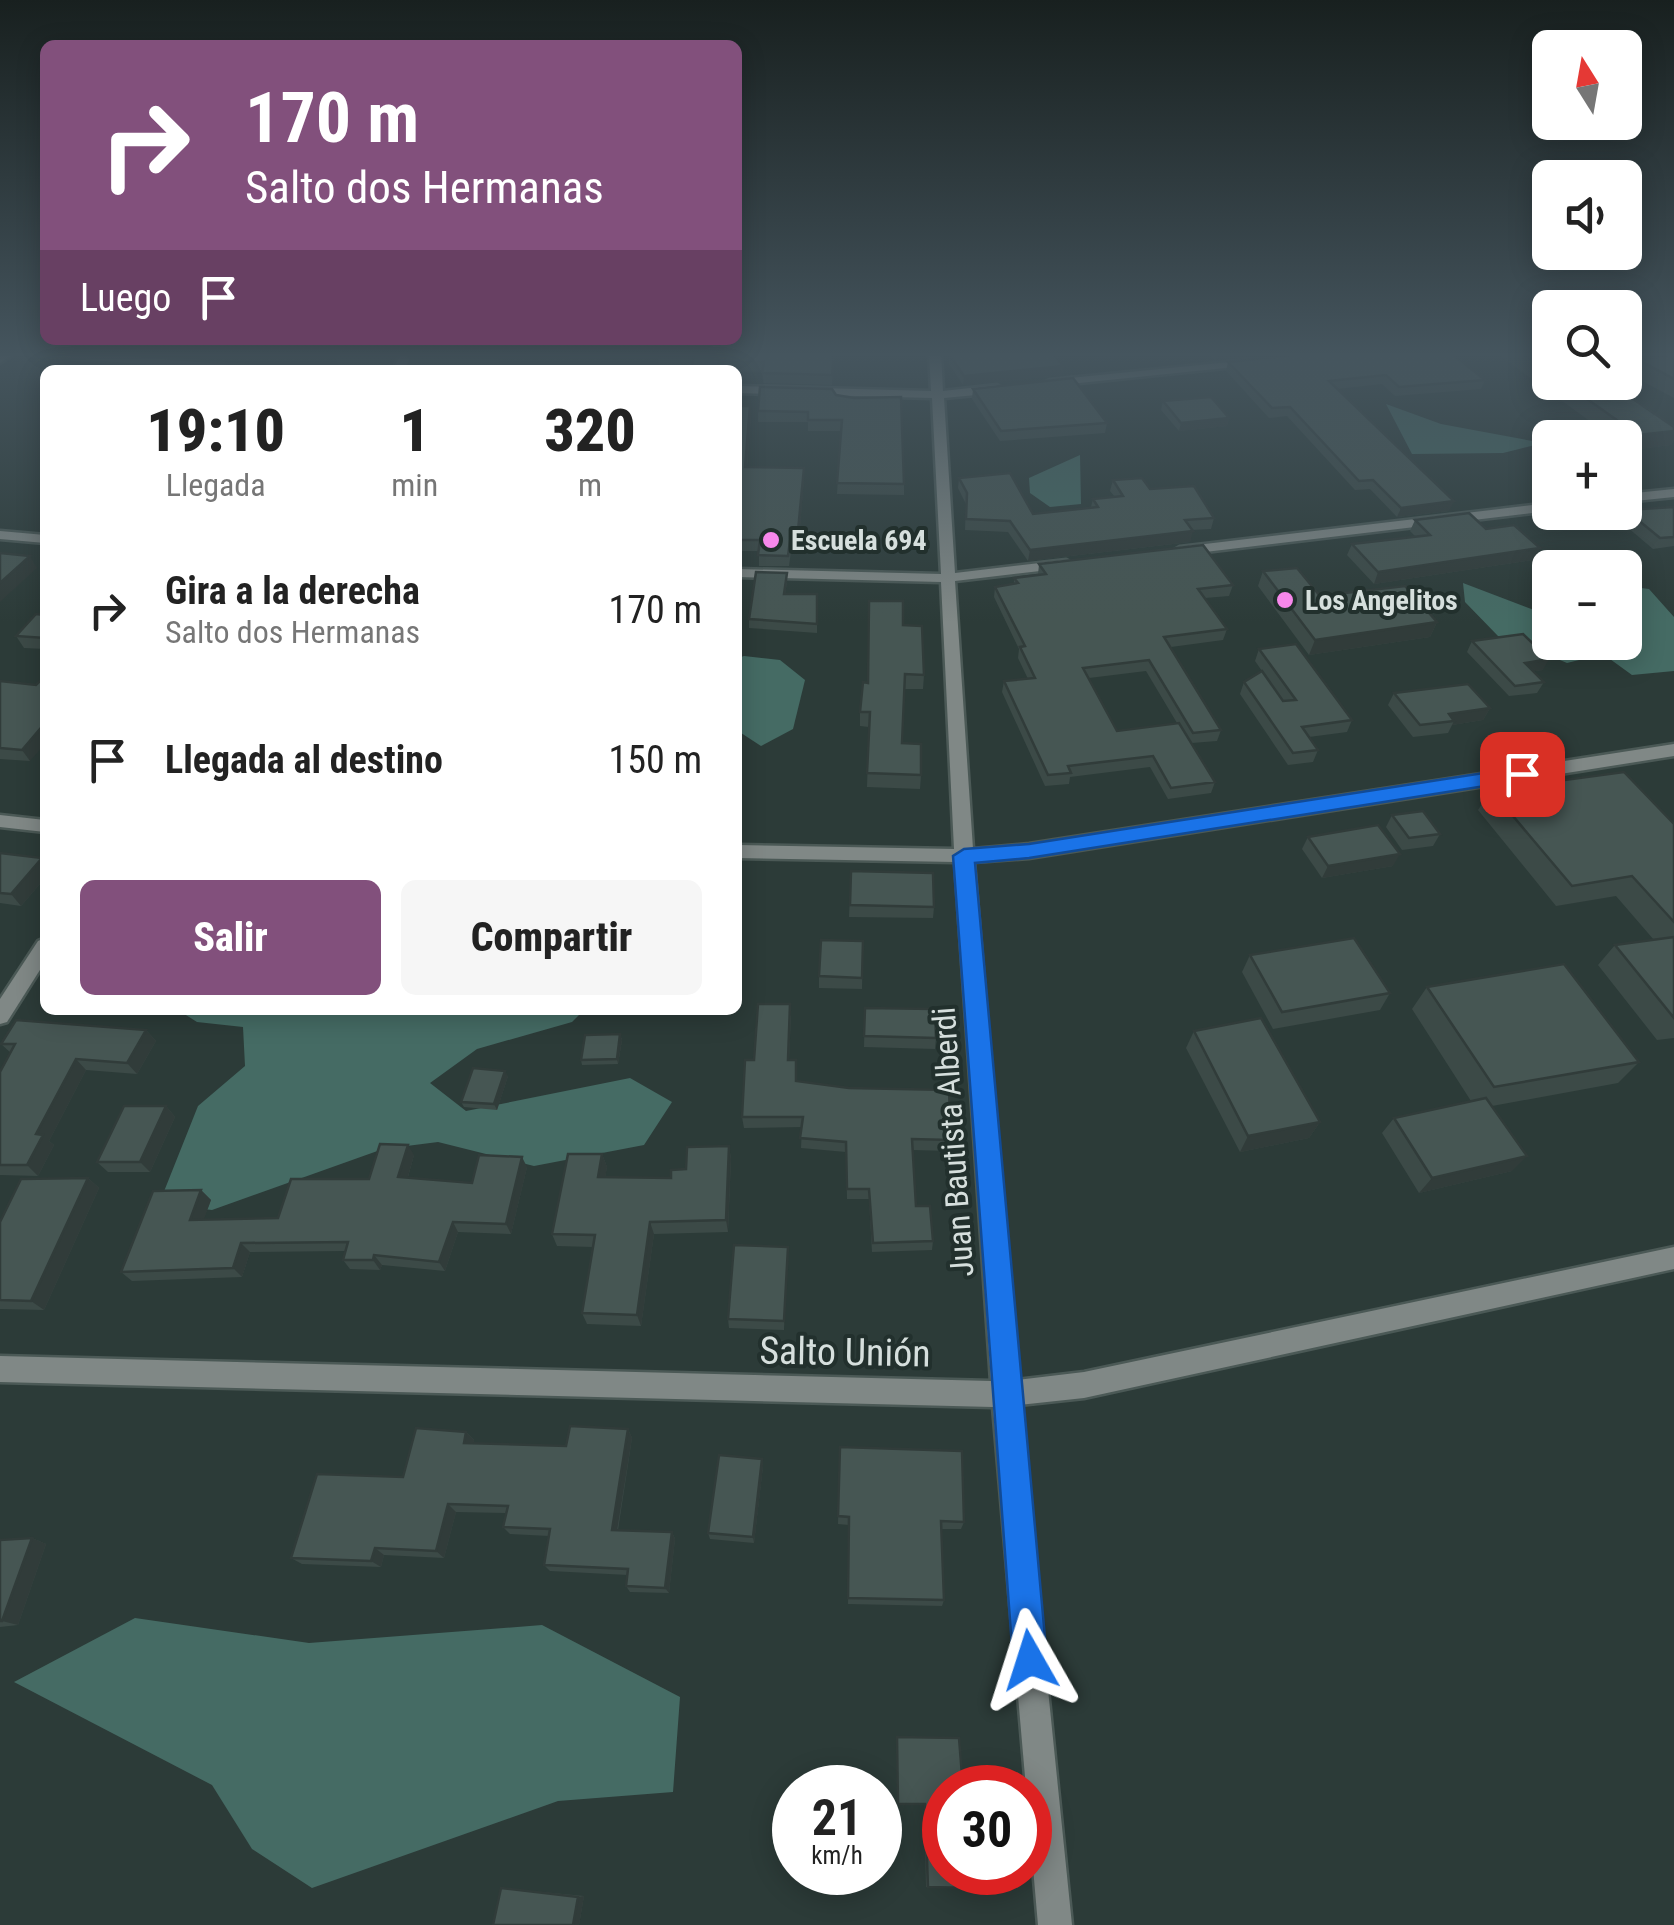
<!DOCTYPE html>
<html lang="es">
<head>
<meta charset="utf-8">
<style>
  body { margin:0; font-family:"Roboto Condensed",sans-serif; background:#f6f6f6; color:#222; height:100vh; display:flex; flex-direction:column; font-size:38px; white-space:nowrap }
  * { box-sizing:border-box; margin:0 }
  p { font-size:32px; color:#767676 }
  .icon { flex:none; width:55px; height:55px; fill:none; stroke:currentColor; stroke-width:2; stroke-linecap:round; stroke-linejoin:round }
  .map { position:relative; flex:1; overflow:hidden }
  .details { position:absolute; left:40px; top:365px; width:702px; height:650px; display:flex; flex-direction:column; background:#fff; border-radius:15px; box-shadow:0 5px 25px #0003 }
  .details>* { flex:none }
  .banner { position:absolute; left:40px; top:40px; width:702px; height:305px; border-radius:15px; box-shadow:0 5px 25px #0003; background:#82507c; color:#fff; overflow:hidden }
  .needle { width:65px; rotate:349deg }
  .controls { position:absolute; left:1532px; top:30px; display:grid; gap:20px }
  .controls a { display:grid; place-items:center; width:110px; height:110px; border-radius:15px; background:#fff; box-shadow:0 5px 25px #0003; font-size:50px }
  .speed { position:absolute; left:772px; top:1765px; display:flex; gap:20px; font-size:50px; font-weight:700; text-align:center }
  .speed>* { display:grid; place-content:center; width:130px; height:130px; border-radius:50%; background:#fff; box-shadow:0 5px 25px #0003; line-height:1 }
  .speed small { font-size:25px; font-weight:400 }
  .speed .limit { border:15px solid #d22; background:#fff; color:#111 }
  .pin { position:absolute; display:grid; place-items:center; width:85px; height:85px; color:#fff; margin:-42px; border-radius:20px; box-shadow:0 5px 15px #0006 }
  .me { position:absolute; width:110px; margin:-55px; rotate:354deg; stroke-linejoin:round; filter:drop-shadow(0 0 8px #0008) }
  .turn { display:flex; align-items:center; gap:35px; height:210px; padding:0 40px; font-size:45px }
  .turn .icon { width:130px; height:130px; stroke-width:2.5 }
  .turn b { display:block; font-size:70px; line-height:85px }
  .then { display:flex; align-items:center; height:95px; padding:0 40px; background:#0003; gap:20px; font-size:38px }
  .eta { display:flex; justify-content:space-evenly; align-items:center; height:170px; text-align:center }
  .eta b { font-size:60px; font-weight:800; line-height:70px }
  .cta { display:flex; gap:20px; margin-top:auto; padding:20px 40px }
  .cta a { flex:1; height:115px; border-radius:15px; background:#82507c; color:#fff; font-size:40px; font-weight:800; line-height:115px; text-align:center }
  .cta a+a { background:#f6f6f6; color:#222 }
  ul { padding:0; list-style:none }
  li { display:flex; align-items:center; gap:30px; height:150px; padding:0 40px }
  li div { flex:1 }
  li b { display:block; font-size:38px }
  li em { font-style:normal }
  .map>svg:first-child { display:block }
  .green { fill:#456b64 }
  .lines { fill:none; stroke-linecap:round; stroke-linejoin:round }
  .street-casing { stroke:#4b5956; stroke-width:5 }
  .street { fill:#808886; fill-rule:evenodd }
  .wall { fill:#3c4a47; fill-rule:evenodd }
  .shaded-wall { fill:#313c3a }
  .building { fill:#465653; stroke:#313c3a; stroke-width:2.5 }
  .route { fill:#1a73e8; stroke:#114b97; stroke-width:2.5 }
  .poi-dot { fill:#f788eb; stroke:#22302d; stroke-width:4 }
  .labels { text-anchor:middle; dominant-baseline:central; stroke-width:8; stroke-linejoin:round; paint-order:stroke }
  .far-poi-label { font-size:28px; font-weight:bold; fill:#d6dfdd; stroke:#22302d; text-anchor:start }
  .street-label { font-size:32px; fill:#d6dfdd; stroke:#22302d }
  .near-street-label { font-size:38px; fill:#d6dfdd; stroke:#22302d }
</style>
</head>
<body>
<div class="map">
<svg width="1674" height="1925" viewBox="0 0 1674 1925">
  <rect width="100%" height="100%" fill="#2c3b38"/>
  <g class="green">
    <polygon points="1386,404 1441,424 1543,443 1503,453 1412,454"/>
    <polygon points="1080,455 1081,504 1050,507 1030,493 1029,478"/>
    <polygon points="1463,583 1550,616 1550,642 1625,642 1625,586 1649,589 1674,617 1674,671 1632,675 1603,654 1567,663 1548,655 1529,640 1498,636 1465,602"/>
    <polygon points="744,656 780,660 805,680 793,729 761,746 738,731 738,658"/>
    <polygon points="178,1010 584,1010 572,1022 477,1049 430,1083 466,1111 630,1078 672,1102 644,1145 534,1166 438,1142 383,1149 212,1210 159,1204 198,1106 245,1066 243,1027 197,1022"/>
    <polygon points="135,1618 309,1643 542,1625 680,1697 673,1792 558,1801 312,1888 252,1849 212,1785 14,1682"/>
  </g>
  <g class="lines">
    <g class="street-casing">
      <g id="street">
        <polygon points="4,352 17,352 0,363 0,355"/>
        <polygon points="28,352 78,352 255,367 261,370 213,370 33,355"/>
        <polygon points="403,352 414,352 404,370 392,370"/>
        <polygon points="929,352 941,352 943,391 997,385 1003,389 997,393 944,398 955,573 1066,560 1073,564 1066,568 955,581 973,849 1029,844 1674,744 1674,756 1029,858 974,862 1017,1380 1084,1372 1674,1247 1674,1269 1084,1398 1019,1405 1072,1925 1038,1925 1030,1833 1030,1788 1026,1788 993,1407 0,1382 0,1356 991,1381 955,862 738,858 738,845 954,849 941,582 738,577 738,569 941,574 932,398 738,393 738,386 931,391"/>
        <polygon points="1250,360 1254,361 1254,365 1050,386 1044,383 1050,380"/>
        <polygon points="1674,489 1674,497 1625,502 1625,494"/>
        <polygon points="1550,503 1550,511 1180,555 1173,551 1180,547"/>
        <polygon points="0,531 45,535 45,543 0,539"/>
        <polygon points="0,815 45,820 45,832 0,827"/>
        <polygon points="45,938 45,962 7,1022 0,1024 0,999 38,941"/>
      </g>
    </g>
    <use href="#street" class="street"/>
  </g>
  <g class="wall">
    <polygon points="338,352 398,352 391,365 338,365 335,355"/>
    <polygon points="508,352 500,367 411,365 408,356"/>
    <polygon points="568,352 834,352 832,385 763,383 762,372 691,370 692,366 659,366 658,358 569,358"/>
    <polygon points="963,352 1052,352 1063,366 1062,375 963,385 949,364 949,354"/>
    <polygon points="1208,352 1286,352 1215,360"/>
    <polygon points="1495,352 1550,352 1550,382 1608,382 1674,427 1674,439 1671,445 1630,450 1625,446 1625,438 1613,438"/>
    <polygon points="1674,354 1674,398 1631,375 1639,360"/>
    <polygon points="1228,362 1485,380 1481,389 1395,396 1382,384 1337,389 1449,511 1397,517 1370,489 1355,490 1287,416 1269,418 1226,371"/>
    <polygon points="832,389 904,484 904,495 837,494 841,431 808,431 808,422 758,422 758,411"/>
    <polygon points="973,389 1107,423 1105,433 1000,441 972,399"/>
    <polygon points="1163,401 1229,418 1227,426 1179,431 1161,410"/>
    <polygon points="738,406 750,406 751,416 747,467 804,478 798,552 791,551 789,566 759,566 759,551 738,551"/>
    <polygon points="959,478 1033,514 1091,507 1093,499 1115,497 1110,491 1113,480 1214,518 1211,529 1192,530 1190,542 1028,561 1008,532 965,530 966,504 958,488"/>
    <polygon points="1674,507 1674,546 1653,549 1620,521 1626,510"/>
    <polygon points="1415,520 1486,529 1533,560 1374,584 1347,555 1352,544 1415,536 1410,531"/>
    <path d="M1039,564L1233,585L1229,596L1205,598L1227,629L1223,640L1171,647L1221,730L1217,741L1192,743L1215,782L1211,793L1168,799L1150,767L1070,777L1069,784L1045,786L1002,692L1004,681L1028,679L1018,658L1019,649L994,597L995,587L1014,584V578L1038,575ZM1146,671L1177,723L1117,731L1089,678Z"/>
    <polygon points="1263,571 1320,596 1437,622 1430,637 1309,655 1258,586"/>
    <polygon points="787,582 785,594 817,594 817,633 749,628 749,619"/>
    <polygon points="45,615 45,649 24,648 16,636"/>
    <polygon points="903,625 924,675 923,689 904,689 902,743 921,775 920,789 867,787 869,727 860,726 860,712 868,683"/>
    <polygon points="1472,641 1543,670 1534,671 1544,682 1537,693 1509,696 1467,652"/>
    <polygon points="1259,649 1352,720 1347,732 1309,737 1318,750 1313,762 1288,765 1240,694 1244,682 1262,671 1255,661"/>
    <polygon points="0,681 36,685 30,761 0,759"/>
    <polygon points="1394,693 1490,708 1483,720 1452,725 1448,733 1413,737 1388,705"/>
    <polygon points="1491,790 1674,824 1674,1038 1657,1040 1598,965 1615,945 1654,940 1616,896 1556,906 1478,810"/>
    <polygon points="1392,815 1440,834 1433,846 1402,850 1386,827"/>
    <polygon points="1308,837 1393,866 1322,878 1302,849"/>
    <polygon points="0,853 45,862 45,878 21,906 0,903"/>
    <polygon points="851,871 934,907 933,918 849,917"/>
    <polygon points="863,941 862,989 819,988 819,976"/>
    <polygon points="1250,955 1390,993 1380,1010 1273,1029 1242,972"/>
    <polygon points="1427,987 1639,1062 1618,1083 1492,1106 1512,1171 1419,1193 1382,1133 1394,1118 1471,1101 1412,1009"/>
    <polygon points="865,1008 936,1038 935,1049 864,1047"/>
    <polygon points="791,1015 789,1060 796,1081 951,1140 950,1151 913,1150 916,1206 933,1241 932,1250 872,1252 869,1199 847,1199 846,1152 801,1148 802,1127 744,1128 742,1117 754,1060"/>
    <polygon points="146,1030 156,1041 137,1074 86,1070 49,1141 54,1145 38,1176 0,1175 0,1072 11,1053 1,1044"/>
    <polygon points="1194,1031 1320,1122 1309,1138 1240,1152 1186,1048"/>
    <polygon points="620,1034 622,1040 618,1064 582,1065 581,1060"/>
    <polygon points="508,1076 497,1110 464,1107 461,1102"/>
    <polygon points="166,1106 175,1117 150,1172 108,1172 97,1162"/>
    <polygon points="729,1146 731,1159 728,1232 654,1234 641,1326 587,1324 582,1313 593,1247 557,1246 552,1234 602,1154 607,1167 605,1177 671,1178"/>
    <polygon points="414,1155 408,1177 472,1183 527,1167 511,1234 458,1232 445,1271 382,1265 380,1270 350,1269 343,1260 345,1251 250,1252 242,1277 132,1281 121,1272 201,1190 211,1200 203,1220 278,1218 369,1179"/>
    <polygon points="88,1178 99,1188 44,1310 0,1309 0,1222"/>
    <polygon points="788,1247 784,1330 729,1328 728,1319"/>
    <polygon points="628,1429 632,1438 618,1530 672,1532 675,1539 669,1593 630,1592 626,1586 628,1575 550,1571 544,1565 549,1536 510,1534 503,1527 506,1513 456,1512 444,1558 384,1555 381,1567 302,1564 291,1558 466,1432 474,1440 473,1443 566,1446"/>
    <polygon points="840,1447 964,1522 961,1529 941,1529 944,1600 942,1606 848,1604 849,1525 838,1524"/>
    <polygon points="762,1459 763,1466 754,1543 710,1539 708,1533"/>
    <polygon points="32,1538 46,1544 18,1625 0,1627 0,1540"/>
    <polygon points="897,1737 971,1888 926,1887 924,1805 897,1805"/>
    <polygon points="501,1888 584,1896 579,1925"/>
  </g>
  <g class="shaded-wall">
    <polygon points="390,352 398,352 391,365 388,355"/>
    <polygon points="501,352 508,352 500,367 498,357"/>
    <polygon points="1098,352 1162,352 1096,360"/>
    <polygon points="1217,352 1286,352 1215,360"/>
    <polygon points="1063,366 1062,375 963,385 964,376"/>
    <polygon points="750,406 751,416 746,478 745,467"/>
    <polygon points="1229,418 1227,426 1179,431 1181,423"/>
    <polygon points="1674,431 1674,439 1671,445 1630,450 1638,435"/>
    <polygon points="804,468 804,478 798,552 797,541"/>
    <polygon points="1454,501 1449,511 1397,517 1401,508"/>
    <polygon points="1193,531 1190,542 1028,561 1030,550"/>
    <polygon points="1540,548 1533,560 1374,584 1378,572"/>
    <polygon points="30,556 37,568 0,602 0,583"/>
    <polygon points="1437,622 1430,637 1309,655 1315,640"/>
    <polygon points="1549,659 1543,670 1519,673 1525,663"/>
    <polygon points="1490,708 1483,720 1452,725 1454,721 1449,714"/>
    <polygon points="45,723 45,744 30,761 22,750"/>
    <polygon points="1400,854 1393,866 1322,878 1328,866"/>
    <polygon points="42,858 45,862 45,878 21,906 11,894"/>
    <polygon points="146,1030 156,1041 137,1074 127,1063"/>
    <polygon points="620,1034 622,1040 618,1064 617,1059"/>
    <polygon points="76,1059 86,1070 49,1141 54,1145 38,1176 27,1165 36,1134"/>
    <polygon points="505,1071 508,1076 497,1110 494,1104"/>
    <polygon points="166,1106 175,1117 150,1172 140,1162"/>
    <polygon points="1320,1122 1309,1138 1240,1152 1248,1136"/>
    <polygon points="408,1145 414,1155 405,1187 398,1177"/>
    <polygon points="729,1146 731,1159 728,1232 726,1220"/>
    <polygon points="602,1154 607,1167 603,1190 598,1177"/>
    <polygon points="1527,1156 1512,1171 1419,1193 1432,1178"/>
    <polygon points="522,1157 527,1167 511,1234 506,1224"/>
    <polygon points="88,1178 99,1188 44,1310 31,1301"/>
    <polygon points="201,1190 211,1200 200,1230 190,1220"/>
    <polygon points="453,1222 458,1232 445,1271 439,1262"/>
    <polygon points="650,1222 654,1234 641,1326 637,1315"/>
    <polygon points="241,1243 250,1252 242,1277 233,1268"/>
    <polygon points="788,1247 789,1256 784,1330 784,1321"/>
    <polygon points="374,1255 382,1265 380,1270 373,1260"/>
    <polygon points="628,1429 632,1438 616,1537 612,1530"/>
    <polygon points="466,1432 474,1440 471,1451 464,1443"/>
    <polygon points="762,1459 763,1466 754,1543 753,1537"/>
    <polygon points="448,1504 456,1512 444,1558 436,1551"/>
    <polygon points="672,1532 675,1539 669,1593 665,1588"/>
    <polygon points="32,1538 46,1544 18,1625 2,1621"/>
    <polygon points="375,1548 384,1555 381,1567 371,1561"/>
    <polygon points="584,1896 579,1925 573,1925 578,1897"/>
  </g>
  <g class="building">
    <polygon points="338,352 390,352 388,355 335,355"/>
    <polygon points="410,352 501,352 498,357 408,356"/>
    <polygon points="659,352 834,352 832,375 762,373 764,362 719,362 717,370 691,370 694,356 658,356"/>
    <polygon points="969,352 1052,352 1063,366 964,376 949,354"/>
    <polygon points="1319,352 1450,352 1485,380 1399,387 1386,375 1329,381 1454,501 1401,508 1373,480 1359,481 1290,407 1272,408 1228,362"/>
    <polygon points="1521,352 1550,352 1550,373"/>
    <polygon points="1674,354 1674,379 1639,360"/>
    <polygon points="1073,378 1107,423 1001,431 973,389"/>
    <polygon points="1563,382 1608,382 1674,427 1674,431 1638,435"/>
    <polygon points="760,387 832,389 836,395 854,398 901,397 904,484 837,483 842,420 808,420 808,412 758,411"/>
    <polygon points="1211,397 1229,418 1181,423 1163,401"/>
    <polygon points="738,406 750,406 745,467 804,468 797,541 790,541 788,556 758,555 760,540 738,540"/>
    <polygon points="1010,473 1033,514 1098,507 1093,499 1123,496 1113,480 1142,478 1150,489 1194,486 1214,518 1185,520 1193,531 1030,550 1010,521 966,519 967,493 959,478"/>
    <polygon points="1674,507 1674,537 1660,538 1626,510"/>
    <polygon points="1469,513 1486,529 1514,525 1540,548 1378,572 1352,544 1430,535 1415,520"/>
    <polygon points="1203,545 1233,585 1198,589 1227,629 1164,637 1221,730 1193,733 1149,660 1083,668 1117,731 1179,723 1215,782 1171,788 1153,756 1068,766 1071,773 1048,775 1004,681 1035,678 1020,647 1025,646 995,587 1018,583 1014,578 1046,574 1039,564"/>
    <polygon points="0,553 30,556 0,583"/>
    <polygon points="1297,568 1320,596 1405,586 1437,622 1315,640 1263,571"/>
    <polygon points="756,572 787,573 784,594 817,594 817,624 749,619"/>
    <polygon points="869,601 903,601 903,625 922,626 924,675 905,674 902,743 921,744 921,775 867,773 870,712 860,712 863,682 868,683"/>
    <polygon points="36,614 45,615 45,638 16,636"/>
    <polygon points="1523,634 1549,659 1525,663 1544,682 1515,686 1472,641"/>
    <polygon points="1296,644 1352,720 1302,727 1318,750 1293,753 1244,682 1262,671 1283,701 1296,700 1259,649"/>
    <polygon points="45,676 45,723 22,750 0,748 0,681 36,685"/>
    <polygon points="1468,684 1490,708 1449,714 1454,721 1420,725 1394,693"/>
    <polygon points="1624,772 1674,824 1674,922 1632,876 1572,886 1491,790"/>
    <polygon points="1423,811 1440,834 1409,838 1392,815"/>
    <polygon points="1378,825 1400,854 1328,866 1308,837"/>
    <polygon points="0,853 42,858 11,894 0,893"/>
    <polygon points="851,871 933,873 934,907 850,905"/>
    <polygon points="1674,937 1674,1018 1615,945"/>
    <polygon points="1354,938 1390,993 1282,1012 1250,955"/>
    <polygon points="821,940 863,941 862,978 819,976"/>
    <polygon points="1564,964 1639,1062 1494,1087 1427,987"/>
    <polygon points="758,1004 790,1004 788,1060 796,1060 796,1081 849,1088 949,1090 951,1140 912,1139 916,1206 930,1206 933,1241 873,1243 869,1189 847,1189 846,1142 800,1138 803,1117 742,1117 745,1060 754,1060"/>
    <polygon points="865,1008 935,1009 936,1038 864,1036"/>
    <polygon points="1261,1018 1320,1122 1248,1136 1194,1031"/>
    <polygon points="16,1020 146,1030 127,1063 76,1059 36,1134 43,1135 27,1165 0,1165 0,1072 15,1044 1,1044"/>
    <polygon points="620,1034 617,1059 581,1060 585,1035"/>
    <polygon points="473,1068 505,1071 494,1104 461,1102"/>
    <polygon points="1486,1098 1527,1156 1432,1178 1394,1118"/>
    <polygon points="124,1106 166,1106 140,1162 97,1162"/>
    <polygon points="380,1144 408,1145 398,1177 472,1183 479,1155 522,1157 506,1224 453,1222 439,1262 374,1255 373,1260 343,1260 348,1242 241,1243 233,1268 121,1272 153,1191 201,1190 190,1220 278,1218 291,1179 369,1179"/>
    <polygon points="729,1146 726,1220 650,1222 637,1315 582,1313 595,1235 552,1234 568,1154 602,1154 598,1177 671,1178 671,1170 686,1169 687,1147"/>
    <polygon points="88,1178 31,1301 0,1300 0,1222 21,1179"/>
    <polygon points="734,1245 788,1247 784,1321 728,1319"/>
    <polygon points="570,1426 628,1429 612,1530 672,1532 665,1588 626,1586 628,1569 544,1565 550,1529 503,1527 508,1506 448,1504 436,1551 375,1548 371,1561 291,1558 317,1474 403,1477 416,1428 466,1432 464,1443 566,1446"/>
    <polygon points="840,1447 962,1451 964,1522 941,1521 944,1600 848,1598 849,1517 838,1516"/>
    <polygon points="719,1455 762,1459 753,1537 708,1533"/>
    <polygon points="32,1538 2,1621 0,1621 0,1540"/>
    <polygon points="897,1737 959,1738 963,1788 945,1788 945,1872 970,1872 971,1888 928,1887 925,1804 898,1804"/>
    <polygon points="501,1888 578,1897 573,1925 493,1925"/>
  </g>
  <linearGradient id="sky" x2="0" y2="1"><stop stop-color="#18201f"/><stop offset="0.57" stop-color="#45555e"/><stop offset="1" stop-color="#45555e" stop-opacity="0"/></linearGradient>
  <rect width="1674" height="622" fill="url(#sky)"/>
  <polygon class="route" points="1522,767 1529,769 1529,779 1029,858 975,863 1047,1660 1042,1672 1030,1677 1018,1672 1013,1660 953,856 964,849 1029,844"/>
  <g class="poi-dot">
    <circle cx="771" cy="540" r="10"/>
    <circle cx="1285" cy="600" r="10"/>
  </g>
  <g class="labels">
    <g class="far-poi-label">
      <text x="791" y="540">Escuela 694</text>
      <text x="1305" y="600">Los Angelitos</text>
    </g>
    <g class="street-label">
      <text transform="translate(953 1142) rotate(-94)">Juan Bautista Alberdi</text>
    </g>
    <g class="near-street-label">
      <text transform="translate(845 1352) rotate(1)">Salto Unión</text>
    </g>
  </g>
</svg>
<div class="controls">
<a><svg class="needle" viewBox="-14 -14 28 28"><path d="M0-13l5 13h-10z" fill="#e53935"/><path d="M0 13l5-13h-10z" fill="#767676"/></svg></a>
<a><svg class="icon" aria-label="sound" viewBox="0 0 24 24"><path d="M4 9h4l5-4v14l-5-4H4zM17 9q2 3 0 6"/></svg></a>
<a><svg class="icon" aria-label="search" viewBox="0 0 24 24"><circle cx="10" cy="10" r="6"/><path d="M15 15l6 6"/></svg></a>
<a>+</a>
<a>−</a>
</div>
<div class="speed"><div>21<small>km/h</small></div><div class="limit">30</div></div>
<div class="pin" style="left:1522px;top:774px;background:#d93025"><svg class="icon" aria-label="arrive" viewBox="0 0 24 24"><path d="M6 21V4h12l-3 4 3 4H6"/></svg></div>
<svg class="me" style="left:1030px;top:1660px" viewBox="-20 -20 40 40"><path d="M0-17L14 15 0 8-14 15z" fill="#1a73e8" stroke="#fff" stroke-width="4"/></svg>
<div class="banner">
<div class="turn"><svg class="icon" aria-label="right" viewBox="0 0 24 24"><path d="M7 20v-9h11M14 6l5 5-5 5"/></svg><div><b>170 m</b>Salto dos Hermanas</div></div>
<div class="then">Luego<svg class="icon" aria-label="arrive" viewBox="0 0 24 24"><path d="M6 21V4h12l-3 4 3 4H6"/></svg></div>
</div>
<section class="details">
<div class="eta">
<div><b>19:10</b><p>Llegada</p></div>
<div><b>1</b><p>min</p></div>
<div><b>320</b><p>m</p></div>
</div>
<ul>
<li><svg class="icon" aria-label="right" viewBox="0 0 24 24"><path d="M7 20v-9h11M14 6l5 5-5 5"/></svg><div><b>Gira a la derecha</b><p>Salto dos Hermanas</p></div><em>170 m</em></li>
<li><svg class="icon" aria-label="arrive" viewBox="0 0 24 24"><path d="M6 21V4h12l-3 4 3 4H6"/></svg><div><b>Llegada al destino</b></div><em>150 m</em></li>
</ul>
<div class="cta"><a>Salir</a><a>Compartir</a></div>
</section>
</div>
</body>
</html>
